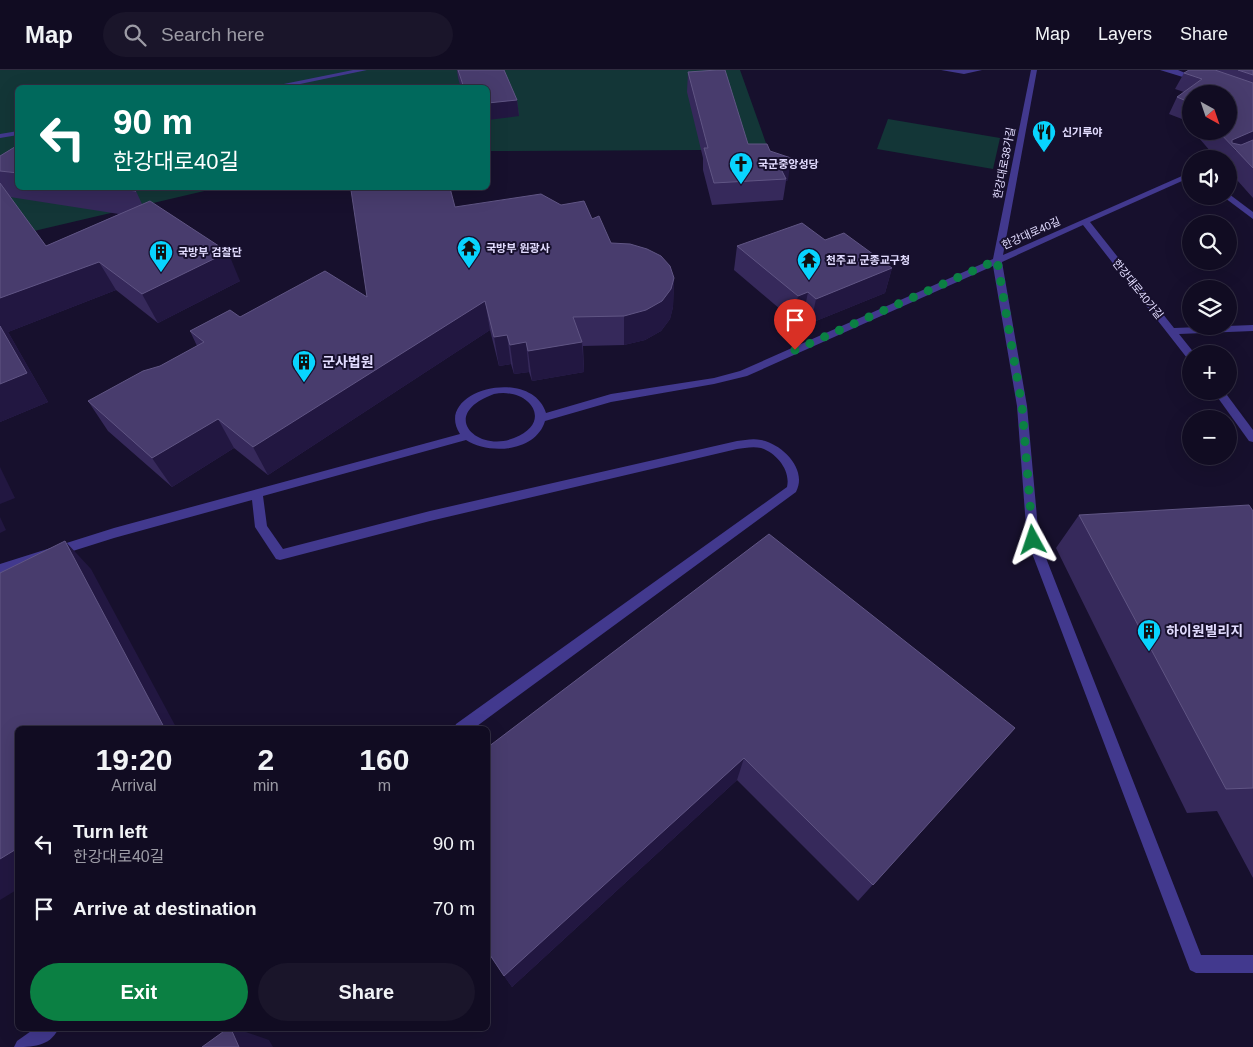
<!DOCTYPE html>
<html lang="en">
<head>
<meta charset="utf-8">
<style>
  body { margin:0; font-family:Arial,"Noto Sans KR",sans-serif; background:#1a152a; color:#f1f3f6; height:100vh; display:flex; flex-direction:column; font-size:19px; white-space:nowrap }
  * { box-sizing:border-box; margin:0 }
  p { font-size:16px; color:#9c9ba5 }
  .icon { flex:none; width:28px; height:28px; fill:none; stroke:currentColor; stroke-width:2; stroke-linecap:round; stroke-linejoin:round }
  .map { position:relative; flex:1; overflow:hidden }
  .sheet { position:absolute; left:15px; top:656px; width:475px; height:305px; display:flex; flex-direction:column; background:#110c22; border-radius:8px; box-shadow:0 5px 20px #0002,0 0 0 1px #302c40 }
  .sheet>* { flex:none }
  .hud { position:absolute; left:15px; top:15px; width:475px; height:105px; border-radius:8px; box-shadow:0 5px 20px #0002,0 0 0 1px #302c40; background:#00695c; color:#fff; overflow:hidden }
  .needle { width:32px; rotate:140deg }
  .tools { position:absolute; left:1182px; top:15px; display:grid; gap:10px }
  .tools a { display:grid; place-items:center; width:55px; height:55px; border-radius:50%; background:#110c22; box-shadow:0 5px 20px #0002,0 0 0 1px #302c40; font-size:25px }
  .pin { position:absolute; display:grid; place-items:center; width:42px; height:42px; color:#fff; margin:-51px -21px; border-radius:50% 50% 50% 0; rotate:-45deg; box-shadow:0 0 5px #0007 }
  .pin .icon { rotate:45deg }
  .me { position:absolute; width:55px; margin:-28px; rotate:355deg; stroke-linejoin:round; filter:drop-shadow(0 0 4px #0008) }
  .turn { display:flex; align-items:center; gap:18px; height:105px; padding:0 15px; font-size:22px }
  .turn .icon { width:65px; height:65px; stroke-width:2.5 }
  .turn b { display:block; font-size:35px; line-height:42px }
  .eta { display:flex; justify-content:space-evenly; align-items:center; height:85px; text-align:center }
  .eta b { font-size:30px; font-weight:600; line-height:35px }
  .button { display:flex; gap:10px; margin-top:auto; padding:10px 15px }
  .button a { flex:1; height:58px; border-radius:30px; background:#0b8043; color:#fff; font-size:20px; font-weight:600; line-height:58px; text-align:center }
  .button a+a { background:#1a152a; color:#f1f3f6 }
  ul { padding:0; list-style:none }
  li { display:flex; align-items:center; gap:15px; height:65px; padding:0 15px }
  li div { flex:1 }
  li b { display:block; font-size:19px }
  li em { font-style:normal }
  header { display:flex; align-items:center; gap:30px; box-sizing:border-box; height:70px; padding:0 25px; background:#110c22; border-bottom:1px solid #302c40 }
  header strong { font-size:24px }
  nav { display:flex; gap:28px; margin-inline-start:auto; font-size:18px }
  .search { width:350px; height:45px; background:#1a152a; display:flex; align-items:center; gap:12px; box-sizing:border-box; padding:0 18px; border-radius:28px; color:#9c9ba5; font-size:19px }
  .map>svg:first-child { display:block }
  .green { fill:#133637 }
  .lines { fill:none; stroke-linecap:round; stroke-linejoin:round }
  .minor { fill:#42398e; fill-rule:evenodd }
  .wall { fill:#36295b; fill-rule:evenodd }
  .shaded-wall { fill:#221741 }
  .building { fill:#483c6d; stroke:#605584 }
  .route { stroke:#0b8043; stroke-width:9; stroke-dasharray:0 16.2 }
  .labels { text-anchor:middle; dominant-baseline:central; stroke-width:4; stroke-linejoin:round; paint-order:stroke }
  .far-poi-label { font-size:11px; font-weight:bold; fill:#e2dcff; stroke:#17102d; text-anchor:start }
  .far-street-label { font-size:11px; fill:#e2dcff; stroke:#17102d }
  .poi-label { font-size:14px; font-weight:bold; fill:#e2dcff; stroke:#17102d; text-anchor:start }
</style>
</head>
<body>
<header>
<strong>Map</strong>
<div class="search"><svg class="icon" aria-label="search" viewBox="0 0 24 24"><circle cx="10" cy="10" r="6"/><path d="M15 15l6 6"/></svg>Search here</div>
<nav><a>Map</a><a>Layers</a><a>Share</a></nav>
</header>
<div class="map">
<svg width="1253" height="977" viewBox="0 0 1253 977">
  <rect width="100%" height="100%" fill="#17102d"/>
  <g class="green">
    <polygon points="0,0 740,0 767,76 702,80 488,81 488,18 18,18 18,118 217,118 0,169"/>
    <polygon points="888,49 1000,68 993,99 877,79"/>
  </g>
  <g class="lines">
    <g class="minor">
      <polygon points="353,0 367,0 281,18 264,18"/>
      <polygon points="941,0 982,0 964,4"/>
      <path d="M1031,0H1037L1003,185L1191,102V107L1090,152L1174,258L1253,255V261L1179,264L1195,284H1191V289L1187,288L1083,155L1002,192L1027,336L1039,470L1201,885H1253V903H1196L1190,900L1027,470L1017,336L993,196L747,306L714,314L611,332L545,351C536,382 489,385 466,370L263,426L267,456L283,479L430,441L737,371C745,370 753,368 761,370C782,374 808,399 796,422L473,659H454L456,654L787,417C791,400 776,383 761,378C753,376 744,378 737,379L430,451L280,490L276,489L255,457L252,430L114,468L0,504V494L114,458L460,364C432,321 531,295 546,343L611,324L714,308L740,301L993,189ZM494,324C529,317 555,352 514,368C478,383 437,345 494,324Z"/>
      <polygon points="1160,0 1178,0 1202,10 1199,12"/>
      <polygon points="18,61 18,65 0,68 0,64"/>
      <polygon points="1229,124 1253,142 1253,149 1225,128 1224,126 1229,126"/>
      <polygon points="1213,321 1224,321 1253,360 1253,372 1249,371"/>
      <path d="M34,959H58C50,977 31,977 14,977L17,971Z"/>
    </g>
  </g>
  <g class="wall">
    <polygon points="457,0 504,0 517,30 519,46 488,18 461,18 458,8"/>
    <polygon points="1189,0 1253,0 1253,128 1229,101 1229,89 1217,89 1193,61 1229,61 1191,24 1191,60 1182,49 1169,44 1177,27 1184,22 1175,19 1184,3"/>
    <polygon points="688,2 748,74 770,81 788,110 786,111 783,130 712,135 703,100 703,88 687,22"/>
    <path d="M18,75V118H130L136,121L142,134L240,211L158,253L116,220L8,262L48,332L0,352V86ZM10,127L119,144L46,176Z"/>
    <polygon points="561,135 592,149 611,173 674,208 673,237 670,249 661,261 645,270 624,275 583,276 584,302 532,311 529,302 514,304 511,294 499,296 490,260 268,405 234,378 172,417 108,361 88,331 160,296 197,276 190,261 240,247 367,227 455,137"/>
    <polygon points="825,170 892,198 885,223 811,253 803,247 793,250 734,200 737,176"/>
    <polygon points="1253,441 1253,808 1217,741 1187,743 1056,478 1079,445"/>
    <polygon points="1015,658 858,831 737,710 512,917 488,883 488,677"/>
  </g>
  <g class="shaded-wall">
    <polygon points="517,30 519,46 488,50 488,33"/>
    <polygon points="1253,61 1253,73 1236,81 1230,74 1232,70"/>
    <polygon points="791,88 788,110 786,111 786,109 780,97"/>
    <polygon points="228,182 240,211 158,253 142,224"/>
    <polygon points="99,192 116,220 8,262 48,332 0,352 0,228"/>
    <polygon points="892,198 885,223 811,253 816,229"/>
    <polygon points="674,208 673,237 670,249 661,261 645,270 624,275 624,246"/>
    <polygon points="808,222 803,247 793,250 798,226"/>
    <polygon points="485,231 490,260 268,405 253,377"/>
    <polygon points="507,265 511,294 499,296 494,267"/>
    <polygon points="526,272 529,302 514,304 510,275"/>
    <polygon points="582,272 584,302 532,311 528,281"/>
    <polygon points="218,349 234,378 172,417 152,388"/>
    <polygon points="0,397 15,428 0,434"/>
    <polygon points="0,447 6,460 0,463"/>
    <polygon points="65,471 91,499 177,659 165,659"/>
    <polygon points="744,688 737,710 512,917 504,906"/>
    <polygon points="18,778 18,819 0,830 0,789"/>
    <polygon points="231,959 237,959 269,970 273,977 239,977"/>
  </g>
  <g class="building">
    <polygon points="458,0 504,0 517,30 488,33 488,18 464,18"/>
    <polygon points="717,0 725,0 748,74 767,74 770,81 791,88 780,97 786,109 714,113 704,78 708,78 688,2"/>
    <polygon points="1189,0 1215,0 1253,13 1253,61 1232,70 1232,73 1241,75 1253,70 1253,98 1218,61 1229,61 1229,24 1191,24 1191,33 1177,27 1202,9 1184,3"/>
    <polygon points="1238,0 1253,0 1253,5"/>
    <polygon points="18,75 18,103 0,101 0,86"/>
    <polygon points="0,113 46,176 150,131 228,182 142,224 99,192 0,228"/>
    <polygon points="111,118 130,118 136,121"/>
    <polygon points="372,118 450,118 455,137 541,124 561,135 584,131 592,149 599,146 611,173 630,174 647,179 661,186 670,196 674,208 671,219 662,231 646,240 624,246 573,247 582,272 528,281 526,272 510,275 507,265 494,267 485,231 253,377 218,349 152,388 88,331 143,301 160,296 204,272 190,261 230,240 240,247 325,201 367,227 351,120"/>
    <polygon points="802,153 825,170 844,163 892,198 816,229 808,222 798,226 737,176"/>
    <polygon points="0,256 27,303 0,314"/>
    <polygon points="1249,435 1253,441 1253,718 1226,719 1079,445"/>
    <polygon points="769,464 1015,658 873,815 744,688 504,906 488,882 488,677"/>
    <polygon points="65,471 165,659 18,659 18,778 0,789 0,503"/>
    <polygon points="227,959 231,959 239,977 202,977"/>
  </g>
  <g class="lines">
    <polyline class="route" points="795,280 997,190 1022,336 1033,470"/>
  </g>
  <defs>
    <g id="restaurant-pin" transform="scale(1.25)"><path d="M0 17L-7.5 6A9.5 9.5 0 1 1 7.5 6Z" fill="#08d4ff" stroke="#17102d"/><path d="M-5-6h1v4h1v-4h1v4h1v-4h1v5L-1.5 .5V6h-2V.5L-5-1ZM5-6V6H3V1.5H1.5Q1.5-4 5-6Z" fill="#111"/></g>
    <g id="church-pin" transform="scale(1.25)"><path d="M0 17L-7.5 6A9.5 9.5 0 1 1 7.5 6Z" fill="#08d4ff" stroke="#17102d"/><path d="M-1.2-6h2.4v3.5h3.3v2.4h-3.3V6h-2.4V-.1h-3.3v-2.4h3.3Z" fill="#111"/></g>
    <g id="temple-pin" transform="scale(1.25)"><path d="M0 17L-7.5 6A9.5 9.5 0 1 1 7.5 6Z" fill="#08d4ff" stroke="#17102d"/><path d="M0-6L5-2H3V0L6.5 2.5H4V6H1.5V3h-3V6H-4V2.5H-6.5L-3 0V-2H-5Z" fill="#111"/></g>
    <g id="building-pin" transform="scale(1.25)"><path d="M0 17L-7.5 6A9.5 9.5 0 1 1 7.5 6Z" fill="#08d4ff" stroke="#17102d"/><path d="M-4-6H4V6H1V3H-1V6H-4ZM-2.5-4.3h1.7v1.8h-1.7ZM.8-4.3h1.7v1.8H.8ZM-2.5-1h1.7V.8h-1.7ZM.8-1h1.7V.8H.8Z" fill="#111"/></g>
  </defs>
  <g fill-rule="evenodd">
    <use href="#restaurant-pin" x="1044" y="62"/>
    <use href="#church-pin" x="741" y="94"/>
    <use href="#temple-pin" x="469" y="178"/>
    <use href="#building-pin" x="161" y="182"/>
    <use href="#temple-pin" x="809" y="190"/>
    <use href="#building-pin" x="304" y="292"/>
    <use href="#building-pin" x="1149" y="561"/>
  </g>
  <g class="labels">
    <g class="far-poi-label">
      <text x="1062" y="62">신기루야</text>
      <text x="758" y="94">국군중앙성당</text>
      <text x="486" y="178">국방부 원광사</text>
      <text x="178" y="182">국방부 검찰단</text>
      <text x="826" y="190">천주교 군종교구청</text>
    </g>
    <g class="far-street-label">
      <text transform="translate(1004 93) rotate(-79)">한강대로38가길</text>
      <text transform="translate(1031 163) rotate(-24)">한강대로40길</text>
      <text transform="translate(1138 219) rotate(51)">한강대로40가길</text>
    </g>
    <g class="poi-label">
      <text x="322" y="292">군사법원</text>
      <text x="1166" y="561">하이원빌리지</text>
    </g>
  </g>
</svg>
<div class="tools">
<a><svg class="needle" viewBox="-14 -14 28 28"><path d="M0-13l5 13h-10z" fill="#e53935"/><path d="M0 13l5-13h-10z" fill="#9c9ba5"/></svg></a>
<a><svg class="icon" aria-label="sound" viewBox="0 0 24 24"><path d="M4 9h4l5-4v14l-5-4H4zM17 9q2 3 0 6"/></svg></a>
<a><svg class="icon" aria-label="search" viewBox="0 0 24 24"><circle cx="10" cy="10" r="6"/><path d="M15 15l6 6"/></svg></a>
<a><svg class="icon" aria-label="layers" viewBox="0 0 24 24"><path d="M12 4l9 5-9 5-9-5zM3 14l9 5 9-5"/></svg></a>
<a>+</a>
<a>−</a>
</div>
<div class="pin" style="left:795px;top:280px;background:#d93025"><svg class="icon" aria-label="arrive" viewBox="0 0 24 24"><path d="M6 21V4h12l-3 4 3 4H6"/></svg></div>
<svg class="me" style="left:1033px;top:470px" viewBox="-20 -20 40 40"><path d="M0-17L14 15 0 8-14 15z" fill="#0b8043" stroke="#fff" stroke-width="4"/></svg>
<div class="hud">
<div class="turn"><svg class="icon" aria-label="left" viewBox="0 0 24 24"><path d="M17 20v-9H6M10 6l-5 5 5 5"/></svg><div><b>90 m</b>한강대로40길</div></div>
</div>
<section class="sheet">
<div class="eta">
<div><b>19:20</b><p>Arrival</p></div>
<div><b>2</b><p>min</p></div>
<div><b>160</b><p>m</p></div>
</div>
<ul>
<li><svg class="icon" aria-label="left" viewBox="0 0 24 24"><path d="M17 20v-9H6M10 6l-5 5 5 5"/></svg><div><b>Turn left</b><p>한강대로40길</p></div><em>90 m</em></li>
<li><svg class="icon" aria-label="arrive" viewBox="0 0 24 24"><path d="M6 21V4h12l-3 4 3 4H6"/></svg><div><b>Arrive at destination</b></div><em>70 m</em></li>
</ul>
<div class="button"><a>Exit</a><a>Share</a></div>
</section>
</div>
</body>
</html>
